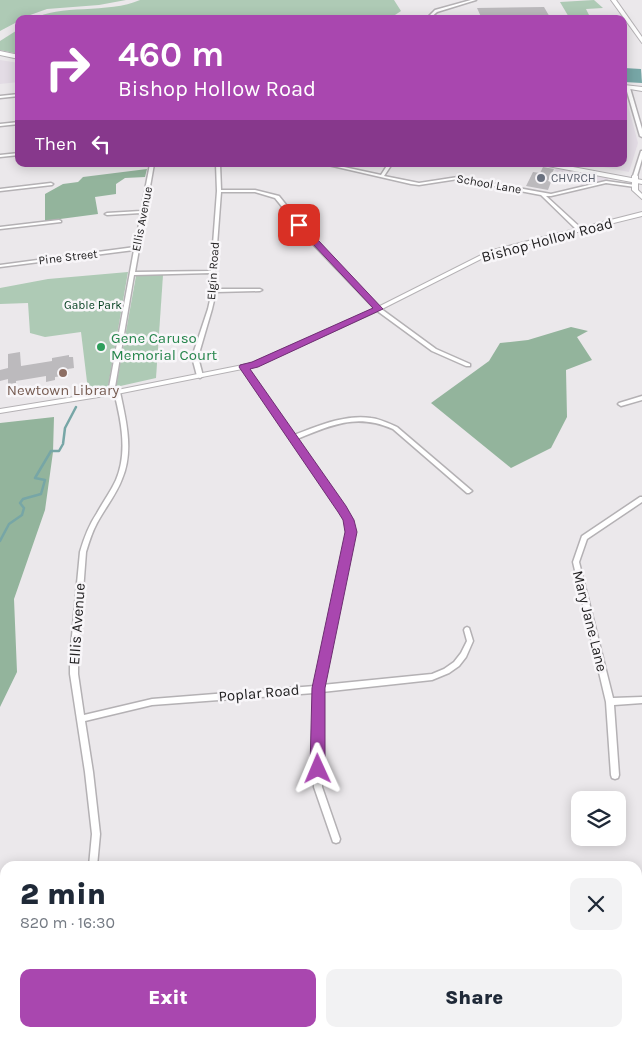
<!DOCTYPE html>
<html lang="en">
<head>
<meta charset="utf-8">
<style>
  body { margin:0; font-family:Karla,sans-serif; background:#f2f2f3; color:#1f2937; height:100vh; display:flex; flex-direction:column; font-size:19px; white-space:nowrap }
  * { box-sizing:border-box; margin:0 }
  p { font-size:16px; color:#747a83 }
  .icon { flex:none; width:28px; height:28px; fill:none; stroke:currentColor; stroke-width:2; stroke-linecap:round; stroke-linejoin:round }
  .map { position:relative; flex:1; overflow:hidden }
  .drawer { position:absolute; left:0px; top:861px; width:642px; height:176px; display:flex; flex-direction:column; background:#fff; border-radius:15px 15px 0 0; box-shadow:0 2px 12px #0003 }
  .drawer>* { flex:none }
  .top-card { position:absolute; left:15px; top:15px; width:612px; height:152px; border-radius:10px; box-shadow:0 2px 12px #0003; background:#a947af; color:#fff; overflow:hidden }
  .fabs { position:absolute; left:571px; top:791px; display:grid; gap:10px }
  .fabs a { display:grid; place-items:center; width:55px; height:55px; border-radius:10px; background:#fff; box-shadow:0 2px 12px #0003; font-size:25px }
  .pin { position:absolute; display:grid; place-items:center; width:42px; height:42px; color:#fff; margin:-21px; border-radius:10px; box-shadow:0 2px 8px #0006 }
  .me { position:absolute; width:55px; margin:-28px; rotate:359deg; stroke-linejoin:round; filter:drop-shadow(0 0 4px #0008) }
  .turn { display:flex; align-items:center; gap:18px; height:105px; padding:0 20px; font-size:22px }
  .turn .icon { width:65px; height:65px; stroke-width:2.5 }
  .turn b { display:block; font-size:35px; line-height:42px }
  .then { display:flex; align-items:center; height:48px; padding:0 20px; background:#0003; gap:10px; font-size:19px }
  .round { display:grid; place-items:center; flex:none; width:52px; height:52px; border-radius:10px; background:#f2f2f3 }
  .head { display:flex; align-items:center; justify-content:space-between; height:85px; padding:0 20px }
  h1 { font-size:30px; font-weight:800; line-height:38px }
  .action { display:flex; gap:10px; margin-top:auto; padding:10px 20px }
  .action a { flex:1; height:58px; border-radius:10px; background:#a947af; color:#fff; font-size:20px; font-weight:800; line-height:58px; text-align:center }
  .action a+a { background:#f2f2f3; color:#1f2937 }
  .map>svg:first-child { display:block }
  .built { fill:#e3dce5 }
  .green { fill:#aecab5 }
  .forest { fill:#93b49c }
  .water { fill:#77a6a6 }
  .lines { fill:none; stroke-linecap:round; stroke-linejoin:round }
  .stream { stroke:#77a6a6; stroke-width:2.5 }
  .building { fill:#bcbabd }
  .minor-casing { stroke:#b4b1b4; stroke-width:3 }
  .tertiary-casing { stroke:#b4b1b4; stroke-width:2 }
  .secondary-casing { stroke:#b4b1b4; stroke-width:2 }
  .primary-casing { stroke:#b4b1b4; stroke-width:2 }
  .trunk-casing { stroke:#b4b1b4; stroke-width:2 }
  .minor { fill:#fff; fill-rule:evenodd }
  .tertiary { fill:#fff; fill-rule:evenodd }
  .secondary { fill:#fff; fill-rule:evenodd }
  .primary { fill:#fff; fill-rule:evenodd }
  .trunk { fill:#fff; fill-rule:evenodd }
  .route { fill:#a947af; stroke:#6e2e72 }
  .worship-dot { fill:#6b7280; stroke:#f8f6f9; stroke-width:2 }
  .leisure-dot { fill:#2e9e5b; stroke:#f8f6f9; stroke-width:2 }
  .education-dot { fill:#8d6e63; stroke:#f8f6f9; stroke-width:2 }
  .labels { text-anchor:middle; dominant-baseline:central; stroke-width:5; stroke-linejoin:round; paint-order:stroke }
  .far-worship-label { font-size:12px; fill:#5b616d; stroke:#f8f6f9; text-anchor:start }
  .far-street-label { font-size:12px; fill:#222122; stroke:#f8f6f9 }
  .far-park-label { font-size:12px; fill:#013d1d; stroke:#f8f6f9 }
  .street-label { font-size:15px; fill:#222122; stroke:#f8f6f9 }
  .leisure-label { font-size:15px; fill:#27864d; stroke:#f8f6f9; text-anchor:start }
  .education-label { font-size:15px; fill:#785e54; stroke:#f8f6f9 }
</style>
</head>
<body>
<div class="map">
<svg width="642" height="1037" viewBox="0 0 642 1037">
  <rect width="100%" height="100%" fill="#ebe8eb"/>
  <g class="built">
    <polygon points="0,60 19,63 19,82 0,84"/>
    <polygon points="624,91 638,143 629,172 588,164 624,164"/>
    <polygon points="556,168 608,177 608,180 582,185 552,179"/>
  </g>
  <g class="green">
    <polygon points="0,0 126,0 99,5 47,9 19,19 17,22 0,31"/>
    <path d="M140,0H394L401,11L389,19H34C57,4 109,14 140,0Z"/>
    <polygon points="594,0 603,8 586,9 591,19 570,19 560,2"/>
    <polygon points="19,29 19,54 0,50 0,41"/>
    <polygon points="128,272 108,387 88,390 81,332 45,337 30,333 28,303 0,304 0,288 48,279"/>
    <polygon points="163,275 156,378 116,387 136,276"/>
  </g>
  <g class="forest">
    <polygon points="147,169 145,177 125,178 116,184 116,194 95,197 98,214 45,221 45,194 63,184 78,182 83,177"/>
    <polygon points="571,327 588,331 577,337 592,360 566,370 567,417 551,448 511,468 431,403 489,361 500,343 528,340"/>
    <polygon points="54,417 53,452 45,510 14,599 17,672 0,707 0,423"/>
  </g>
  <polygon class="water" points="624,68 641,69 642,83 624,82"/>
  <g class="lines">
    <polyline class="stream" points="0,541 9,524 22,515 24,508 20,503 23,499 41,494 45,480 35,478 51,451 59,451 63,444 65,428 76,407"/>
  </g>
  <g class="building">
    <polygon points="544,7 551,19 528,19 525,15 507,15 508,19 482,19 477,8"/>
    <polygon points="543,167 554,169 548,181 551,182 548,190 526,186 533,172 540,173"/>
    <polygon points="20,352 21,366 52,361 52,358 69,355 69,357 73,357 74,368 68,369 69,375 55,377 55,380 46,382 46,376 16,381 16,383 8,384 8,379 0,381 0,370 8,368 8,354"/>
  </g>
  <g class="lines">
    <g class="minor-casing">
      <g id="minor">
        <polygon points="471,0 476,0 437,12 429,19 426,19 435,10"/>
        <polygon points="628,87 630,88 642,129 642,137 640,136 626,88"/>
        <polygon points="19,94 19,96 0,98 0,96"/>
        <polygon points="19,122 19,124 0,126 0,124"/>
        <polygon points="641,151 642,151 642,159 637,176 635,177 633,176"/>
        <polygon points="19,153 19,155 0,157 0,155"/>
        <polygon points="150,164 154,164 135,272 211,271 217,191 216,164 220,164 221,190 255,190 279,196 312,237 380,308 436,349 470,364 470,366 466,366 432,351 376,310 308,239 275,198 255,192 221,192 215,272 216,289 260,289 262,290 260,291 216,292 212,309 198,357 203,376 200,378 197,376 192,357 208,309 212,291 211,273 134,275 114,393 111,395 109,394 108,393 134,250 0,267 0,265 135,247 141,213 107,215 105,214 107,213 141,211"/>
        <polygon points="324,164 330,164 381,175 388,164 392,164 384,176 419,183 458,177 551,194 606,181 635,185 637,186 635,187 606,183 551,196 546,196 582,229 582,230 580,231 578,231 541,195 458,179 419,185 411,184"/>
        <polygon points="51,183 53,184 52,185 0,191 0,189"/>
        <polygon points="59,220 61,221 61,222 0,229 0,227"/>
        <path d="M244,365L246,366L294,435C318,426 345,414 371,418C380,419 388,423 397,427L472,491L469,493H467L393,429C356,413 332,425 297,439L344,507L351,520L354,532L322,685L432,674L444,669L454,662L461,653L467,641L464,630L465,628L467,627L469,628L473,641L466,657L459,666L449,673L432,680L322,692V787L340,839L339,842L336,843L333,842L332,839L314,787V693L152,705L85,721L93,772L100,834L97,866H89L92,834L85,772L70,674V657L80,552C84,538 89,525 97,513C103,502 111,491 116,480C128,452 121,420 114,392L115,391H119L120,392C126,420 134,451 122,479C116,495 105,508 97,523C92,532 89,542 86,552L78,657V674L84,715L152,699L315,686L348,532L345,520L340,511L242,368V366Z"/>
        <polygon points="642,396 642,400 621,406 618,404 619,403"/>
        <polygon points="640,497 642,497 642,502 587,539 579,562 613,698 642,697 642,703 614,705 619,775 618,778 615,779 612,778 611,775 606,702 573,562 582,536"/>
        <polygon points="5,991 5,1002 0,1005 0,994"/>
        <polygon points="256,1032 282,1032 281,1035 277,1037 251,1037 253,1034"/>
        <polygon points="301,1032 323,1032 326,1034 328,1037 306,1037 302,1035"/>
      </g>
    </g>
    <g class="tertiary-casing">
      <g id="tertiary">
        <polygon points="635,174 638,176 638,190 642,194 642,199 632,190 632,176"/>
        <polygon points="642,212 642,216 493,253 380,310 257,366 117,394 0,413 0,409 117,390 253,363 376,308 489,251"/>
      </g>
    </g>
    <g class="secondary-casing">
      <polygon id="secondary" points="624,85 642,87 642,91 624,88"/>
    </g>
    <g class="primary-casing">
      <polygon id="primary" points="611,0 616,0 642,37 642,43"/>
    </g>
    <g class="trunk-casing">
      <g id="trunk">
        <polygon points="0,51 19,55 19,59 0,55"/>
        <polygon points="545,164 557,164 642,180 642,184 548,166"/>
      </g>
    </g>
    <use href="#minor" class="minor"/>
    <use href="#tertiary" class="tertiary"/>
    <use href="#secondary" class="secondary"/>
    <use href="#primary" class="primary"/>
    <use href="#trunk" class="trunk"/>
  </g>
  <polygon class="route" points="296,223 302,223 383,309 258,367 250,369 346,506 354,520 357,532 325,688 325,769 322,774 318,776 313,774 310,769 312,688 345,532 343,520 338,512 239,367 240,365 252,362 373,308 296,226"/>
  <circle class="worship-dot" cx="541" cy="178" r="5"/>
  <circle class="leisure-dot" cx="101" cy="347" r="5"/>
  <circle class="education-dot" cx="63" cy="373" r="5"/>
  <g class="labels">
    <g class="far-worship-label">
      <text x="551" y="178">CHVRCH</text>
    </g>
    <g class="far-street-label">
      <text transform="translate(489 184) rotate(10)">School Lane</text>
      <text transform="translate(142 219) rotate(-79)">Ellis Avenue</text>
      <text transform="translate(68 257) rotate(-7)">Pine Street</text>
      <text transform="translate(213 271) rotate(-86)">Elgin Road</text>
    </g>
    <g class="far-park-label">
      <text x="93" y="305">Gable Park</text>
    </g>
    <g class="street-label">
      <text transform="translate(547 240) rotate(-15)">Bishop Hollow Road</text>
      <text transform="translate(590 621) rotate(76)">Mary Jane Lane</text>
      <text transform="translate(77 624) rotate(-86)">Ellis Avenue</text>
      <text transform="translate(259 693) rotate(-5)">Poplar Road</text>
    </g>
    <g class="leisure-label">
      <text x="111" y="338">Gene Caruso<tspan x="111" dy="17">Memorial Court</tspan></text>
    </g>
    <g class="education-label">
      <text x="63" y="390">Newtown Library</text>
    </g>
  </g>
</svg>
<div class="fabs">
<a><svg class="icon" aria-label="layers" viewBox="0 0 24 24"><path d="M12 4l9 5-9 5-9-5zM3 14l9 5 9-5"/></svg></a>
</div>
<div class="pin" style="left:299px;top:225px;background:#d93025"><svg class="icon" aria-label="arrive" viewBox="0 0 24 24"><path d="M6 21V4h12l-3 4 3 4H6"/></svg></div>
<svg class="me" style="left:318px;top:769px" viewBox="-20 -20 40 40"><path d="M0-17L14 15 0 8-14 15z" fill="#a947af" stroke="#fff" stroke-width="4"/></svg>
<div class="top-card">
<div class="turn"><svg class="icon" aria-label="right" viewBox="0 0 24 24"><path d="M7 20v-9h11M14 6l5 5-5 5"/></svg><div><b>460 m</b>Bishop Hollow Road</div></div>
<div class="then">Then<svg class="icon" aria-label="left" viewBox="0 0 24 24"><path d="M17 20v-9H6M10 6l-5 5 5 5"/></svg></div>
</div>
<section class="drawer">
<div class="head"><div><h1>2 min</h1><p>820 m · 16:30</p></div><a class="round"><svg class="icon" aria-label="close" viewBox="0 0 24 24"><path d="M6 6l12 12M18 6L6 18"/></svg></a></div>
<div class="action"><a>Exit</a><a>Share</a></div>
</section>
</div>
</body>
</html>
